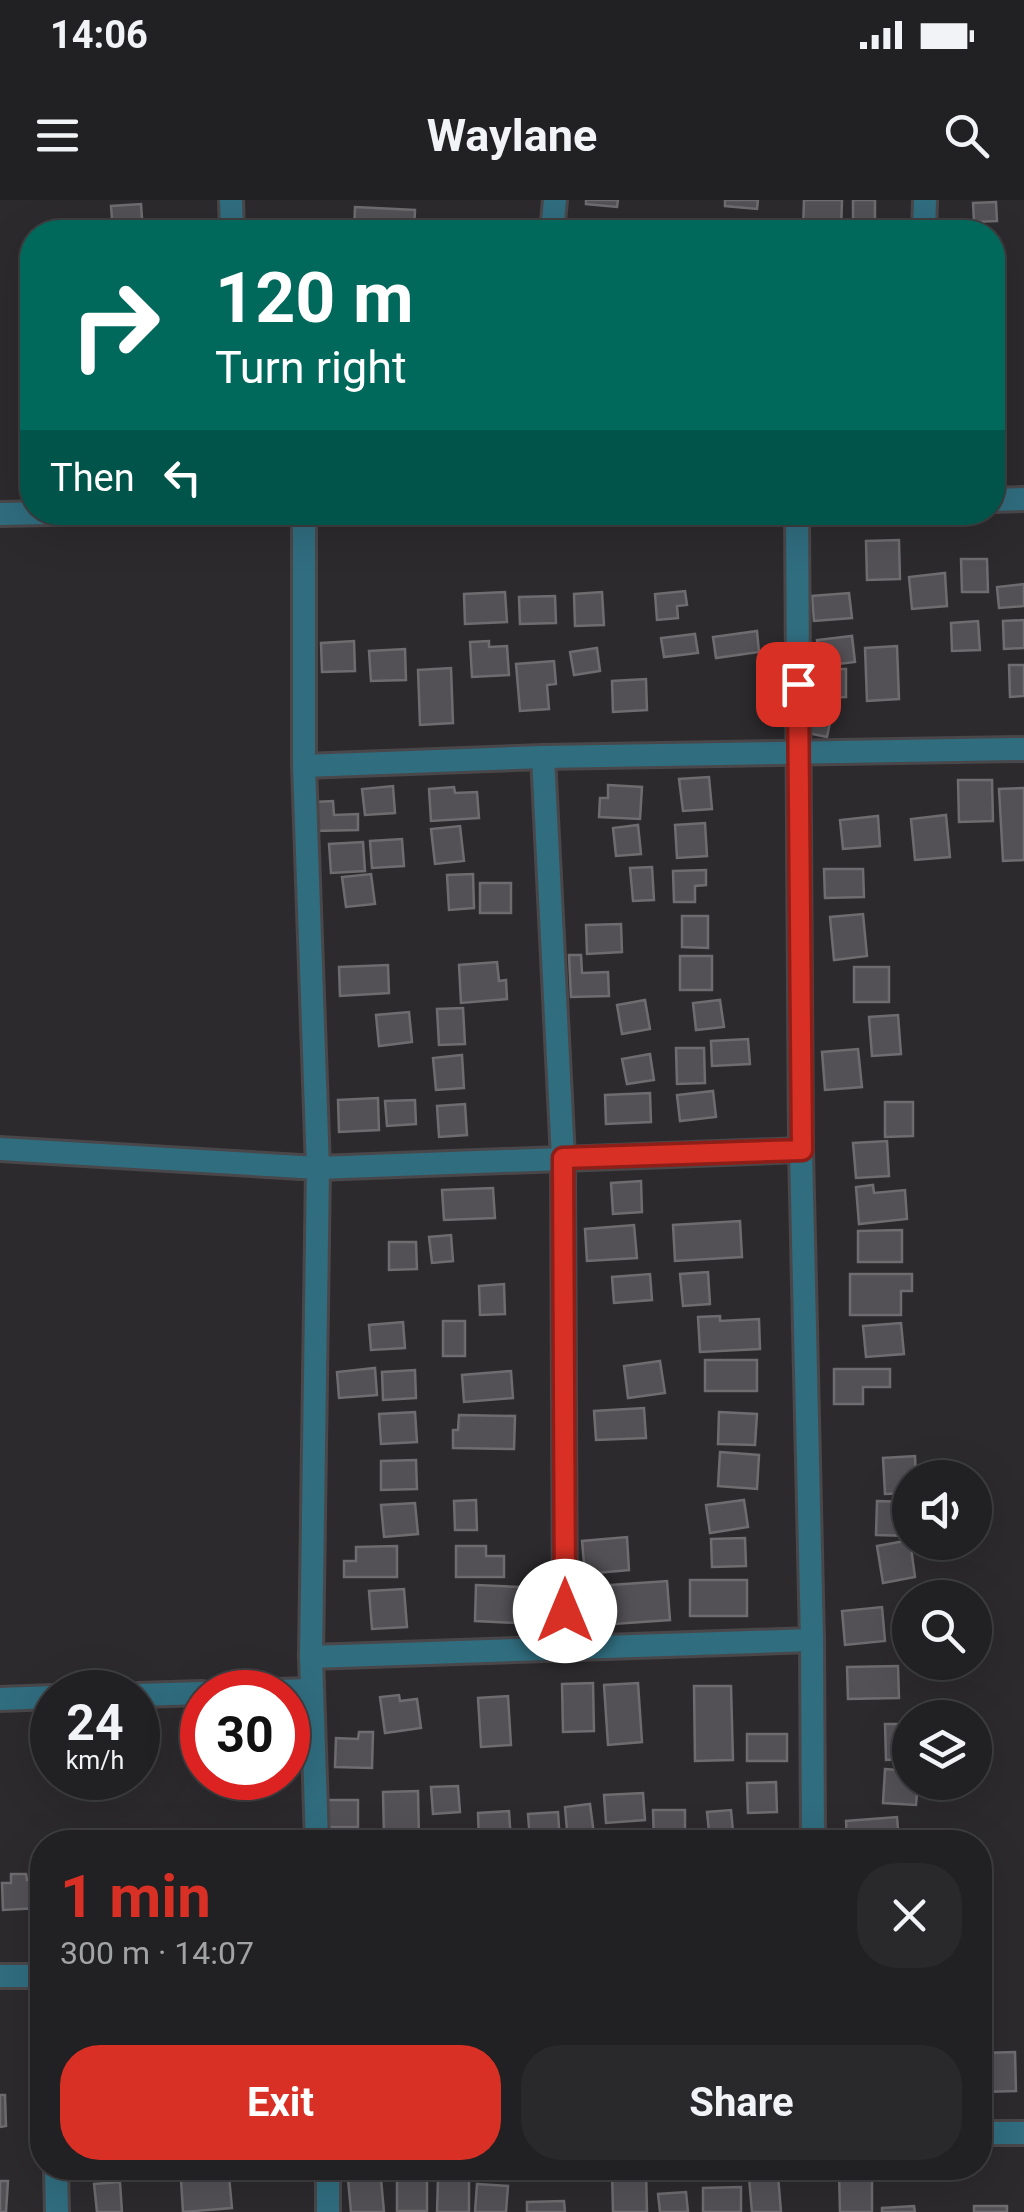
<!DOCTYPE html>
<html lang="en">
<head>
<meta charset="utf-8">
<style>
  body { margin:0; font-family:Roboto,sans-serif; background:#29282a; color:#f1f3f6; height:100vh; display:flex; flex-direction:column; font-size:38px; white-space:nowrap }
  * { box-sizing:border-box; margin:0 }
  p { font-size:32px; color:#a2a3a5 }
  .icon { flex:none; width:55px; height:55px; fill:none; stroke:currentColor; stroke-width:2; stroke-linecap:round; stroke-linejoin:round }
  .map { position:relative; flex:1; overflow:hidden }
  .side { position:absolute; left:30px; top:1630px; width:962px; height:350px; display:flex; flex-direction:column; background:#212022; border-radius:40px; box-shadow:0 10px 40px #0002,0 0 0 2px #3e3e40 }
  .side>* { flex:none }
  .banner { position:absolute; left:20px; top:20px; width:985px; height:305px; border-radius:40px; box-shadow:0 10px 40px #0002,0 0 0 2px #3e3e40; background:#00695c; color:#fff; overflow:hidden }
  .controls { position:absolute; left:892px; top:1260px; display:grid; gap:20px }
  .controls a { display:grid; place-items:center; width:100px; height:100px; border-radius:50%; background:#212022; box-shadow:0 10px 40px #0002,0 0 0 2px #3e3e40; font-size:50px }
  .speed { position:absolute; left:30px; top:1470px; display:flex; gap:20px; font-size:50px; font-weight:700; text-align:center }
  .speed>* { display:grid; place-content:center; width:130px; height:130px; border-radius:50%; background:#212022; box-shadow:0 10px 40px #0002,0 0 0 2px #3e3e40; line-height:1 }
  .speed small { font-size:25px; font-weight:400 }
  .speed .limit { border:15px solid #d22; background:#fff; color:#111 }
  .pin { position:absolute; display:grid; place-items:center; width:85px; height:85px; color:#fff; margin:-42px; border-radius:20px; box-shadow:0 5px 15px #0006 }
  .me { position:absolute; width:110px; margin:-55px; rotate:0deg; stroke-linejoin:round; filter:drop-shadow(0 0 8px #0008) }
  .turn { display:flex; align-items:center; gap:35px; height:210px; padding:0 30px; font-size:45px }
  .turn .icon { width:130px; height:130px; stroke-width:2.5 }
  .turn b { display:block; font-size:70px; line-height:85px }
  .then { display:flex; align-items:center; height:95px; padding:0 30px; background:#0003; gap:20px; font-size:38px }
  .round { display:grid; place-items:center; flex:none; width:105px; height:105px; border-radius:40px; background:#29282a }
  .head { display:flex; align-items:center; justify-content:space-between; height:170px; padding:0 30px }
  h1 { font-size:60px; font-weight:700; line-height:75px; color:#d93025 }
  .button { display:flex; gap:20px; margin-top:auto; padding:20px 30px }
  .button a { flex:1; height:115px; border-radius:40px; background:#d93025; color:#fff; font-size:40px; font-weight:700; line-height:115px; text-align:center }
  .button a+a { background:#29282a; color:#f1f3f6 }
  .status { display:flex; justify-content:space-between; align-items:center; height:70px; padding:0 50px; background:#212022; direction:ltr }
  .status svg { height:28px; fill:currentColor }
  header { display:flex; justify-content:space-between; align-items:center; height:130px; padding:0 30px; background:#212022; font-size:45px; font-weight:700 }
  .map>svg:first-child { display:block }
  .building { fill:#535155; stroke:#6e6c6f; stroke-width:2.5 }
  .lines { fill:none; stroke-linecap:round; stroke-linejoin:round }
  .street-casing { stroke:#49474a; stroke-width:28 }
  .street { stroke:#306d7f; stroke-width:22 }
  .route-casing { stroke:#8d1f18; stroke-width:25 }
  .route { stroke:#d93025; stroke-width:18 }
</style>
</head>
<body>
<div class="status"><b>14:06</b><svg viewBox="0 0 49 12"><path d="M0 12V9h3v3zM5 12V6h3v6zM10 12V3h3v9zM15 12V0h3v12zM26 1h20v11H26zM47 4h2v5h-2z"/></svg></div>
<header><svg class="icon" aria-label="menu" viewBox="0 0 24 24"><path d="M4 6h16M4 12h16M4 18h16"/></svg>Waylane<svg class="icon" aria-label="search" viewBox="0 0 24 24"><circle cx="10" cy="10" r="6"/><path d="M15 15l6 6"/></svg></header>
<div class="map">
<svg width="1024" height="2012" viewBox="0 0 1024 2012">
  <rect width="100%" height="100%" fill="#2c2a2d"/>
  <g class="building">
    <polygon points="586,0 618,0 617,7 586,4"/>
    <polygon points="725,0 758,0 757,9 725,6"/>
    <polygon points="804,0 842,0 841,31 803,30"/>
    <rect x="853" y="0" width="22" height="21"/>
    <polygon points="996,2 997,21 974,22 973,3"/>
    <polygon points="141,4 143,32 113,32 111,6"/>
    <polygon points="355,7 415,10 414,32 354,32"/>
    <polygon points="899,340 900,379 867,380 866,341"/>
    <polygon points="961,359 987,359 988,392 962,392"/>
    <polygon points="945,373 947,406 912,409 909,377"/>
    <polygon points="1024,384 1024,406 999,408 997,387"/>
    <polygon points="685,391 687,405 677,406 678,418 657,420 655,394"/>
    <polygon points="505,392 507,422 465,424 464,394"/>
    <polygon points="602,392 604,425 575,426 574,394"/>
    <polygon points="849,393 852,418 814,421 812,396"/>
    <polygon points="555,396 556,423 520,424 519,397"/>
    <polygon points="1024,420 1024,448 1004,449 1003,421"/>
    <polygon points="978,421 980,450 952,451 951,423"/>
    <polygon points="757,431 759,452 716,458 713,437"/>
    <polygon points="695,434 698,453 664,457 661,438"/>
    <polygon points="852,436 855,462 821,466 817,440"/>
    <polygon points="354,441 355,471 322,472 321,443"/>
    <polygon points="489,441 489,447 507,446 509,475 472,477 470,442"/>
    <polygon points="897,446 899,499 867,501 865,448"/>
    <polygon points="597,448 600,471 574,475 570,452"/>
    <polygon points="405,449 406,480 371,481 369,451"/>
    <polygon points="554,461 556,484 547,485 549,509 520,511 516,464"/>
    <polygon points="1009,465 1024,465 1024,496 1010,497"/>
    <polygon points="451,468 453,523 420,525 418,470"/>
    <polygon points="817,469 846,469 846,497 817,498"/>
    <polygon points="646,479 647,510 613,512 612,481"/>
    <polygon points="810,498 834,503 827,537 803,532"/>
    <polygon points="709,577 712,609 683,611 679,579"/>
    <polygon points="958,580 992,580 993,621 959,622"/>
    <polygon points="608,585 642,587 640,619 599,617 600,598 608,598"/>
    <polygon points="393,586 395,613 365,615 362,589"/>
    <polygon points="454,587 455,593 477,592 479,618 431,621 429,589"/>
    <polygon points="1024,588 1024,660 1003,661 999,589"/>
    <polygon points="333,601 334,615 358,614 358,630 315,631 314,602"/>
    <polygon points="946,615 950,657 915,660 911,619"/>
    <polygon points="878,616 880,646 843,649 840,620"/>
    <polygon points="705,623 707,656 677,658 675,625"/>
    <polygon points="638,625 641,654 616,656 613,628"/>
    <polygon points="460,626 464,661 435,664 431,629"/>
    <polygon points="402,639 404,666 372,668 370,641"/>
    <polygon points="363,642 365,671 331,673 329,644"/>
    <polygon points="652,667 654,700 633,701 630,668"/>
    <polygon points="824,669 863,669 864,697 825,698"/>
    <polygon points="706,670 706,685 695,686 695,702 674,702 673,671"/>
    <polygon points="371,674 375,704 346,707 342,677"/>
    <polygon points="473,674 474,708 449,710 447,675"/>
    <rect x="480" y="683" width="31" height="30"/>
    <polygon points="863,714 867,756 834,760 830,717"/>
    <polygon points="682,716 708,716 708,748 682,747"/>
    <polygon points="621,724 622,752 587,754 586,725"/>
    <polygon points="569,755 581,755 582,773 608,772 609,796 571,797"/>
    <rect x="680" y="756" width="32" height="34"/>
    <polygon points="497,762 499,781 506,780 507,799 461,803 459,765"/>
    <polygon points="388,765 389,793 340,796 339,767"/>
    <rect x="854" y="767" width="35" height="35"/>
    <polygon points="645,800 650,829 622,834 617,805"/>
    <polygon points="720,800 724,827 696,830 693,803"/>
    <polygon points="463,808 465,844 439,845 437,809"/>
    <polygon points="409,812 412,842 379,846 376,815"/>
    <polygon points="898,815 901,854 872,856 869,817"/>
    <polygon points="748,839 750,864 712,866 711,841"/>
    <polygon points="676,848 704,848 705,883 677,884"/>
    <polygon points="858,849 862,887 825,890 822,852"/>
    <polygon points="650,854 654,880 627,884 622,859"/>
    <polygon points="462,855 464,888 436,890 433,858"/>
    <polygon points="713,891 716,917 680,921 677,895"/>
    <polygon points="650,893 651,922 606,924 605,895"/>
    <polygon points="378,898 379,930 339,932 338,900"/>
    <polygon points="415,900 416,924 387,926 385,901"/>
    <polygon points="885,902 913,902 913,936 885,937"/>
    <polygon points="465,904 467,935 439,937 437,906"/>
    <polygon points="887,941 889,976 856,978 853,943"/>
    <polygon points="641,981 642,1012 613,1014 611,983"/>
    <polygon points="873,985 874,993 905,990 907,1019 859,1024 856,987"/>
    <polygon points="493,988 495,1018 444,1020 442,990"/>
    <polygon points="740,1021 742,1057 675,1061 673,1025"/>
    <polygon points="634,1025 637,1058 587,1061 585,1029"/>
    <polygon points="902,1030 902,1062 858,1062 858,1031"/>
    <polygon points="451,1035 453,1061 432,1063 429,1037"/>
    <polygon points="389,1042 416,1042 417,1069 389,1070"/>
    <polygon points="708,1072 710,1104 683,1106 680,1074"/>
    <polygon points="650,1074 652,1100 614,1103 612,1077"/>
    <polygon points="850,1074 912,1074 912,1091 901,1091 901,1115 850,1115"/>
    <polygon points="504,1084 505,1114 480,1115 479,1086"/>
    <polygon points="720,1116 720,1121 759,1119 760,1149 700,1152 698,1117"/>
    <rect x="443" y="1121" width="22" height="35"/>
    <polygon points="403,1122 405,1148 371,1150 369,1125"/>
    <polygon points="901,1123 904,1154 866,1157 863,1126"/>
    <rect x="705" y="1160" width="52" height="31"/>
    <polygon points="660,1161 665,1193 628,1198 624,1166"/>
    <polygon points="375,1168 377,1195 339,1198 337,1172"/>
    <polygon points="834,1169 890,1169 890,1187 863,1187 863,1204 834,1204"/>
    <polygon points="415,1170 416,1198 383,1200 382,1172"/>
    <polygon points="511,1171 513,1198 464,1202 462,1175"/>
    <polygon points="644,1208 646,1238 596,1240 594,1211"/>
    <polygon points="415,1212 417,1242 381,1244 379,1214"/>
    <polygon points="719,1212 757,1214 755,1245 718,1244"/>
    <polygon points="459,1215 515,1216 514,1249 453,1248 453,1230 458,1230"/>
    <polygon points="720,1252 759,1255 757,1289 718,1286"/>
    <polygon points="915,1256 916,1278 910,1278 910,1293 885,1294 883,1258"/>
    <polygon points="416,1260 417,1289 381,1290 381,1261"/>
    <polygon points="476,1300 477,1330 455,1330 454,1301"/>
    <polygon points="744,1300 748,1327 710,1333 706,1305"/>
    <polygon points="877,1301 910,1302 910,1336 876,1335"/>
    <polygon points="415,1303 418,1334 384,1337 381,1305"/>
    <polygon points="627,1337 629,1370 585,1374 582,1341"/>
    <polygon points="745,1338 746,1366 712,1367 711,1339"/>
    <polygon points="910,1340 915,1377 883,1383 877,1346"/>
    <polygon points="397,1346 397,1377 344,1377 344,1361 356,1361 356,1347"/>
    <polygon points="456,1346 486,1346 486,1356 504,1356 504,1377 456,1377"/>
    <rect x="690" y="1380" width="57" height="36"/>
    <polygon points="667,1381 670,1420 614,1424 611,1385"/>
    <polygon points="476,1385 520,1387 518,1423 475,1421"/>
    <polygon points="404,1389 407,1427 372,1429 369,1391"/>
    <polygon points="882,1407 885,1441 845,1445 842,1411"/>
    <polygon points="898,1466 899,1498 848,1499 847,1467"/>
    <polygon points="593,1483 594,1531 563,1532 562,1484"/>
    <polygon points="638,1483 642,1542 608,1545 604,1485"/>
    <polygon points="694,1486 731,1486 733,1560 695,1561"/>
    <polygon points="399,1495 400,1501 417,1499 421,1528 385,1533 380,1497"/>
    <polygon points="508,1496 511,1545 481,1547 478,1498"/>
    <polygon points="885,1524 910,1524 910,1559 886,1560"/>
    <polygon points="359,1532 373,1532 372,1568 335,1567 336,1538 358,1539"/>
    <rect x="747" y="1534" width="40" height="27"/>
    <polygon points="885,1569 910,1571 910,1582 918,1582 916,1605 883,1603"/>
    <polygon points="776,1582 777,1612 748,1613 747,1583"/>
    <polygon points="458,1586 460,1612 433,1614 431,1587"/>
    <polygon points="418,1591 419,1637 384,1638 383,1592"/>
    <polygon points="643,1593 645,1620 606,1623 604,1595"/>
    <polygon points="328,1600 358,1600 358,1627 329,1627"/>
    <polygon points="590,1604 595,1642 568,1642 565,1607"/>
    <polygon points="653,1610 685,1610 685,1642 654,1642"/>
    <polygon points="731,1610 734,1642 697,1642 696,1632 709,1631 707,1612"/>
    <polygon points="509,1611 511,1642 479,1642 478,1613"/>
    <polygon points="558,1612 560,1642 530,1642 528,1614"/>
    <polygon points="897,1617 899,1642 847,1642 846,1621"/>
    <polygon points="11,1674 26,1674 27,1680 38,1680 39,1708 3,1710 2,1683 11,1683"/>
    <polygon points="1015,1852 1016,1891 980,1892 980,1853"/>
    <polygon points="0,1895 5,1895 6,1926 0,1927"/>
    <polygon points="347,1968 380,1968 384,2012 351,2012"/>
    <rect x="397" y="1971" width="30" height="40"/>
    <polygon points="646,1971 647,2012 613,2012 612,1972"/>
    <polygon points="872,1971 872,2012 840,2012 839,1972"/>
    <polygon points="778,1975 781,2012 752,2012 749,1978"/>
    <polygon points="229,1976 232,2008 183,2012 181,1980"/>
    <polygon points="438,1979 469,1980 469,2012 437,2012"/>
    <polygon points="0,1981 8,1981 6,2012 0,2012"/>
    <polygon points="120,1982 122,2012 97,2012 94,1984"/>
    <polygon points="477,1984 508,1986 506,2012 475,2012"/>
    <polygon points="741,1987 741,2012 703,2012 703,1988"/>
    <polygon points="686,1992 688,2012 660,2012 658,1994"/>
    <polygon points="564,2001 565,2012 527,2012 527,2002"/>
    <polygon points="914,2006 915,2012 882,2012 882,2008"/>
    <rect x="974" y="2006" width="33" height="6"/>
  </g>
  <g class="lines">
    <g class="street-casing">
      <g id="street">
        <polyline points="231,0 232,32"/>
        <polyline points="552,32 555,0"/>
        <polyline points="924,32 925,0"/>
        <polyline points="992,300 1024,299"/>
        <polyline points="304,312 304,566 318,968 311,1457 317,1642"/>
        <polyline points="797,312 801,950 812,1440 813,1642"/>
        <polyline points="0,314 98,312"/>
        <polyline points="543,557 563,958 565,1448"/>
        <polyline points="304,566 543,557 1024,549"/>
        <polyline points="0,949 318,968 801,950"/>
        <polyline points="311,1457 812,1440"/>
        <polyline points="234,1492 312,1490"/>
        <polyline points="138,1495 202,1493"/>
        <polyline points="0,1499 52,1497"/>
        <polyline points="0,1776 42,1776"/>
        <polyline points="980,1933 1024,1933"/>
        <polyline points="56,1968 57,2012"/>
        <polyline points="328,1968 328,2012"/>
      </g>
    </g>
    <use href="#street" class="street"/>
  </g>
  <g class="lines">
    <g class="route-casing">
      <polyline id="route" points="565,1411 563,958 802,950 798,484"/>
    </g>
    <use href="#route" class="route"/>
  </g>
</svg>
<div class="controls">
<a><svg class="icon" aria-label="sound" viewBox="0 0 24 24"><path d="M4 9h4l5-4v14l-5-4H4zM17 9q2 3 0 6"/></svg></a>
<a><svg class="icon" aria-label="search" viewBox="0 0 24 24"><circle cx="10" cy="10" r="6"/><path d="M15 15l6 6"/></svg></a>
<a><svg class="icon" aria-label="layers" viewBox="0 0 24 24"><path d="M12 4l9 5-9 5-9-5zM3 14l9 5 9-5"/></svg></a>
</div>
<div class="speed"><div>24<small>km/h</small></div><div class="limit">30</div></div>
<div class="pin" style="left:798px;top:484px;background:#d93025"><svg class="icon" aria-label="arrive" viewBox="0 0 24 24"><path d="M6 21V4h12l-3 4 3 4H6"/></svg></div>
<svg class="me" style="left:565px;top:1411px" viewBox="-20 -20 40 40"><circle r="19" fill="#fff"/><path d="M0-13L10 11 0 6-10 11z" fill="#d93025"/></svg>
<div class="banner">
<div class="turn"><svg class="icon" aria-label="right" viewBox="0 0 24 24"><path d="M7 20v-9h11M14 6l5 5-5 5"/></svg><div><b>120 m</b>Turn right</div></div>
<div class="then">Then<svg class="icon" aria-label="left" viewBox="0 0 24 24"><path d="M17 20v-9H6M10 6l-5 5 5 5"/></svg></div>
</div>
<section class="side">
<div class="head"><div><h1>1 min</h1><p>300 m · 14:07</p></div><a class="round"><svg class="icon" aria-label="close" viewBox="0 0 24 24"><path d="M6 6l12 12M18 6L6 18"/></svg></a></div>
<div class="button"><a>Exit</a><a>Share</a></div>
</section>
</div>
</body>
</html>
